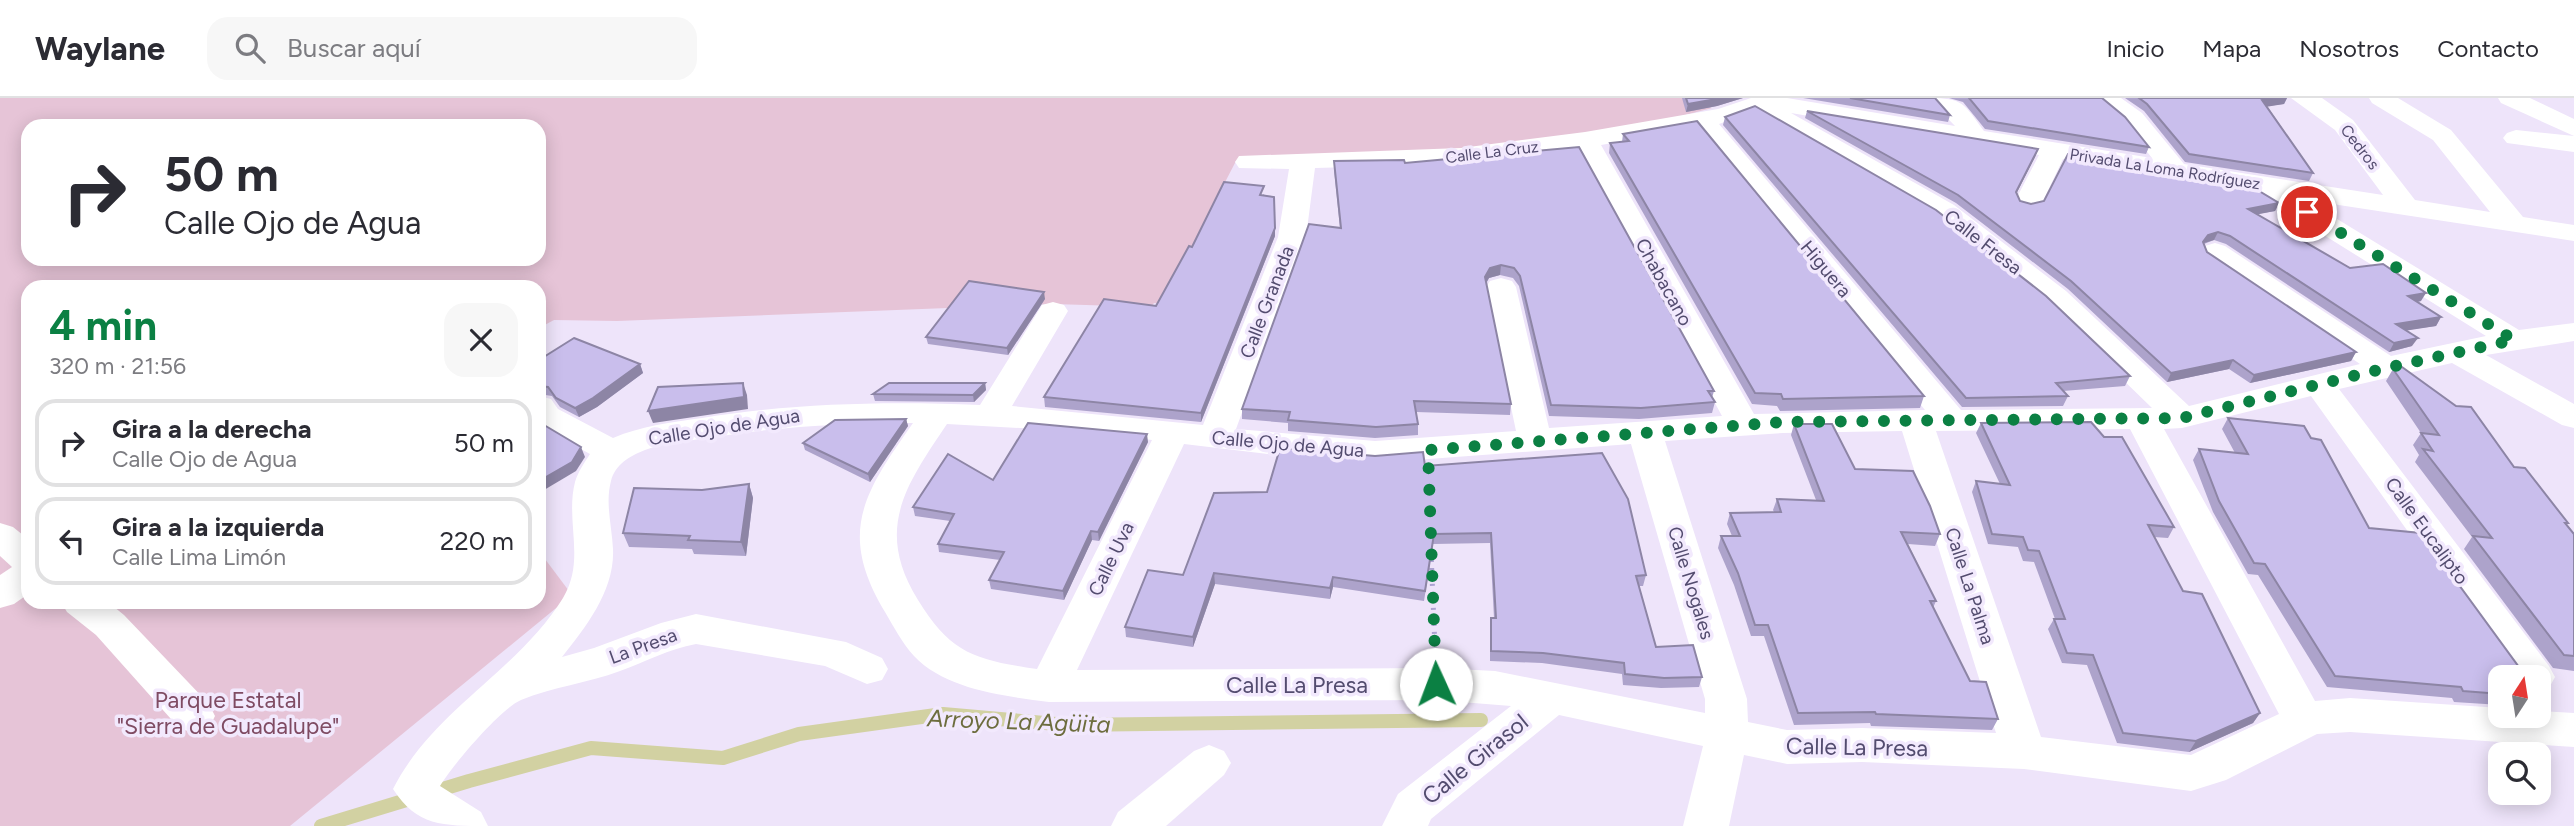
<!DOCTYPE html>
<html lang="es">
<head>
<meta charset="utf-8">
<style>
  body { margin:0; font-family:Figtree,sans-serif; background:#f7f7f7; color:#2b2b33; height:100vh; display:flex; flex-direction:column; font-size:26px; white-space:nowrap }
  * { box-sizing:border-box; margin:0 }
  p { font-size:23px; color:#7c7c81 }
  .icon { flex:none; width:38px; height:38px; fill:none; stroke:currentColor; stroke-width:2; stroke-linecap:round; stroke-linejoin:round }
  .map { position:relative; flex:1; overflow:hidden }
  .sheet { position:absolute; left:21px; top:182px; width:525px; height:329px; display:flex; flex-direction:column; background:#fff; border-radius:21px; box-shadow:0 4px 18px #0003 }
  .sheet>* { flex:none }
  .guide { position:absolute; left:21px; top:21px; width:525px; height:147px; border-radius:21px; box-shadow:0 4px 18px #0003; background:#fff; color:#2b2b33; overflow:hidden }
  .needle { width:46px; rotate:12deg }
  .fabs { position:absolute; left:2488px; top:567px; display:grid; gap:14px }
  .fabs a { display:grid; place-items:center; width:63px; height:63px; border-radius:14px; background:#fff; box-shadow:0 4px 18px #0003; font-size:35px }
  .pin { position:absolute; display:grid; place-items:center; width:60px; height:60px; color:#fff; margin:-30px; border:4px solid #fff; border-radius:50%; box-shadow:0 2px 7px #0007 }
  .me { position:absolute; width:77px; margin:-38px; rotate:358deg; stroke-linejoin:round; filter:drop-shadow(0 0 5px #0008) }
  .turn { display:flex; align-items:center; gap:24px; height:147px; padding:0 28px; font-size:32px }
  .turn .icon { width:91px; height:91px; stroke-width:2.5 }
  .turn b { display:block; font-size:49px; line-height:60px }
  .round { display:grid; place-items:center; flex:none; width:74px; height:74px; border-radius:21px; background:#f7f7f7 }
  .head { display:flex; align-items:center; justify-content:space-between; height:119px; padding:0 28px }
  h1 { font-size:42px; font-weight:700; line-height:52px; color:#0b8043 }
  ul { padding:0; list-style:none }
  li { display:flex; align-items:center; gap:21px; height:88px; margin:0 14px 10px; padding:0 14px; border:4px solid #e1e1e2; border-radius:21px }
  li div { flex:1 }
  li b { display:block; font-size:26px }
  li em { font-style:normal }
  header { display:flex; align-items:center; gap:42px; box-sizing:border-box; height:98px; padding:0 35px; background:#fff; border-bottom:2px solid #e1e1e2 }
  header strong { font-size:33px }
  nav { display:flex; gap:38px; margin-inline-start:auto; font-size:24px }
  .search { width:490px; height:63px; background:#f7f7f7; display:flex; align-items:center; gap:18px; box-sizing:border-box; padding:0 24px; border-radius:21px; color:#7c7c81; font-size:26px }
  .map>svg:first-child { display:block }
  .green { fill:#e6c4d7; fill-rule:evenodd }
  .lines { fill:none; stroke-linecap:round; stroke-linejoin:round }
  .stream { stroke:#d2d1a2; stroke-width:14 }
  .path { stroke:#aca2d1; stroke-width:5; stroke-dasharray:2 6; stroke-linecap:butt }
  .street { fill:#fff; fill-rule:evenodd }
  .wall { fill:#ada3cb }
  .shaded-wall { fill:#8d85a5 }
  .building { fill:#c9beec; stroke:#8d85a5; stroke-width:2 }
  .route { stroke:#0b8043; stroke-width:12; stroke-dasharray:0 21.6 }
  .labels { text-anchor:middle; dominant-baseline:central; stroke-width:7; stroke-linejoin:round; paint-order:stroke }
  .far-street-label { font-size:16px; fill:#534c6f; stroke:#f2e9fd }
  .street-label { font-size:19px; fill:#534c6f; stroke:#f2e9fd }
  .near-street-label { font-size:23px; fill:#534c6f; stroke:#f2e9fd }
  .near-park-label { font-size:23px; fill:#7f4b63; stroke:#f2e9fd }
  .near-water-label { font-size:24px; font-style:italic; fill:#6d6d3e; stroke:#f2e9fd }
</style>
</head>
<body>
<header>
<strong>Waylane</strong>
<div class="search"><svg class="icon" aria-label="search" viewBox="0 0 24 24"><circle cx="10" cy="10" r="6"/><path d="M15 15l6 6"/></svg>Buscar aquí</div>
<nav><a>Inicio</a><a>Mapa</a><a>Nosotros</a><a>Contacto</a></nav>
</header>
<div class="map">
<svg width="2574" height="728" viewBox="0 0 2574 728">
  <rect width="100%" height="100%" fill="#eee4fa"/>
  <path class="green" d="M0,0H1684L1712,10L1628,32L1454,56L1236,63L1162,206L1154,205L1151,209L1053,206L617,223L554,222L539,230V189H28V504H539V453L572,497L290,728H0ZM28,28H539V161H28Z"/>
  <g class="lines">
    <polyline class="stream" points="321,728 469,683 591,650 723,660 799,636 943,616 1068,627 1481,622"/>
    <polyline class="path" points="1431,454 1435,550"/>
    <g class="street">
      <path d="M1751,0H1787L1955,28L1928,0C1964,0 1963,5 1984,33L2152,60L2124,25L2093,0H2121L2142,15L2184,66L2383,97L2335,32L2291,0H2322L2353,22L2415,102L2490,114L2433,42L2372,5L2369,0H2398L2451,32L2523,119L2574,127V143L2306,102L2519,232L2574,225V243L2486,257L2574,306V330L2562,327L2452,265L2339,291L2549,568L2555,579L2549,590L2539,593V579H2512L2311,298L2182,330L2164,331L2315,603L2350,600L2501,610V618H2539V613L2574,615V649L2350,634L2317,636L2226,682L2191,693L2024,671L1862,664L1787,666L1744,657L1729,728H1683L1703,648L1559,617L1431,721L1428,728H1382L1398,696L1511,608L1436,602L1049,604C1005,598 946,592 914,558C902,545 894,529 885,514C837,434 864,395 913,325C844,325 775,329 707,340C687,343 664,345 645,352C629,358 615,367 611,383C605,405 612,429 613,451C615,492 586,529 562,559L594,550L661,525L696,516L846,544L882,560L888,571L882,582L867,586L825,568L696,546C669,551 645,564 620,573C588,585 552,589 521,602C500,611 452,668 440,688L481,714L488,728C442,728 417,728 393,691C433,612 517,574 563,500C586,462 565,424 575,384C578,374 584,365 590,356L539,328V298L551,301L558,311L613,340C641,328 672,324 702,320C794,305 887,303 980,307L1042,207L1053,204L1064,207L1068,213L1012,308L1203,327L1278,139L1289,71L1239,70L1235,64L1239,58L1461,50L1585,34L1718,11ZM1753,14L1934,119L2044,205L2152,310L1961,312L1719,26ZM1791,15L2039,57L2015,103L2019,109L2029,111L2039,109L2043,103L2063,61L2263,95L2266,101L2486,238L2391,258L2225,148L2215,145L2205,148L2201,154L2205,160L2360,266L2189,308L2066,193L1954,107ZM1696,30L1925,312L1754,316L1601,47ZM1577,51L1722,318L1549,330L1516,189L1512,183L1501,180L1490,183L1486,189L1516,333L1375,343L1236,331L1306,139L1315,70L1461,66ZM947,326L1074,333L1152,342L1037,571C976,562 951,556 918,502C874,431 906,387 947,326ZM2130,331L2279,616L2191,657L2041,639L1936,333ZM1902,333L1996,635L1862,630L1787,632L1748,624L1747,601L1665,343L1783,335ZM1184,346L1300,360L1375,365L1631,346L1705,601V615L1495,573L1436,570L1077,572Z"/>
      <polygon points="2498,0 2530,0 2574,21 2574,38 2501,5"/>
      <polygon points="2516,32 2574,38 2574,54 2507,45 2503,40 2507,35"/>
      <polygon points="0,425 13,429 28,441 28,496 14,506 0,510 0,477 12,469 0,458"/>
      <polygon points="61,504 108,504 124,517 209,606 215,618 209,630 194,635 179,630 96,537 67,514"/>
      <polygon points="1209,647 1224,653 1231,665 1224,677 1166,728 1111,728 1118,714 1194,653"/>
    </g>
  </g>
  <g class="wall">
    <polygon points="1682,0 1743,0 1717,8 1686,14"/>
    <polygon points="1803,0 1935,0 1950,17 1948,24"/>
    <polygon points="1949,0 2102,0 2149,49 2146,56 1985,31 1963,4"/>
    <polygon points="2125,0 2287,0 2284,6 2267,8 2313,75 2309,83 2185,64 2144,13"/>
    <polygon points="1807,13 2038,51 2016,95 2020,103 2031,106 2279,105 2275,113 2257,116 2350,170 2421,203 2418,204 2441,219 2436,228 2406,232 2412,248 2389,254 2226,146 2214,142 2204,146 2207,154 2356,254 2351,263 2250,285 2229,271 2167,284 2068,191 1956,105 1805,20"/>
    <polygon points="1725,19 2130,278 2125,288 2063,293 2068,298 2063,308 1962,309 1723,27"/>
    <polygon points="1623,36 1924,298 1920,310 1780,313 1777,308 1752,306 1609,55 1610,45 1622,44"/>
    <polygon points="1334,63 1405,65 1714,293 1712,300 1715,304 1712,315 1639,321 1549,318 1519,188 1513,180 1500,177 1489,180 1486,186 1511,306 1510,317 1416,314 1418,326 1418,337 1375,340 1288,333 1288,325 1242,321 1242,311 1340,130 1334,72"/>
    <polygon points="1264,96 1275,138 1201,324 1045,309 1044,299 1156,208 1192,149"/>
    <polygon points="1045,201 1008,257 928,246 926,239"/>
    <polygon points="539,262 640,266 643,275 597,309 579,319 560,309 552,298 539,296"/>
    <polygon points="2393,271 2514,369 2568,425 2566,426 2574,435 2574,573 2553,570 2464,451 2472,439 2415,364 2419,357 2413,347 2421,335 2386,283"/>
    <polygon points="985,285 986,292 974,304 875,303 873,296"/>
    <polygon points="2228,320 2311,340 2369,430 2501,579 2501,607 2454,604 2452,600 2327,589 2258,477 2248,476 2213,414 2193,362 2199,351 2235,355 2222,331"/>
    <polygon points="906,321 908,328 870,384 805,352 803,345"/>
    <polygon points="1981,325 2174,429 2168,440 2154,439 2183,493 2260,615 2253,625 2189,654 2117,645 2087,567 2062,565 2048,531 2054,521 2055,521 2034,464 2023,463 2018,449 1988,446 1972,394 1976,383 2000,386 1976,335"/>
    <polygon points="1794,326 1940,436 1935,448 1908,446 1936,503 1933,510 1970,583 1998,621 1992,632 1871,628 1870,625 1794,627 1764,538 1751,538 1734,487 1718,450 1721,438 1732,438 1727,426 1730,415 1774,414 1773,412 1777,401 1816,402 1791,337"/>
    <polygon points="1148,344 1099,443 1092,442 1064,502 991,491 989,482 1000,462 939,454 938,446 950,423 915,418 913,409 993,382"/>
    <polygon points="1425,368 1646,477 1643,488 1639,488 1656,549 1702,579 1699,589 1661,590 1623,587 1622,576 1542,565 1490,563 1490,530 1491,520 1494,520 1490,445 1433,446 1424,503 1333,489 1330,501 1215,486 1193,549 1126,539 1125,529 1183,477 1267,394"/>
    <polygon points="749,386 753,400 746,458 694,456 692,451 629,449 623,435 702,392"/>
    <polygon points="2539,588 2546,604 2539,612"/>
  </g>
  <g class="shaded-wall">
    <polygon points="1722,0 1743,0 1717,8 1686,14 1688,6"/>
    <polygon points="2278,0 2287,0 2284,6 2259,10 2262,2"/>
    <polygon points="2038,51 2035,59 2013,102 2016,94"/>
    <polygon points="2279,105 2275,113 2244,119 2248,111"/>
    <polygon points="1275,130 1275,138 1201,324 1201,315"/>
    <polygon points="2218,134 2214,142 2204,145 2199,153 2203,144 2208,137"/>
    <polygon points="1501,167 1500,177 1489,180 1483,190 1485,179 1490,170"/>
    <polygon points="1044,194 1045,201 1008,257 1007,250"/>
    <polygon points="2426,195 2421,203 2403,206 2408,198"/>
    <polygon points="2441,219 2436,228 2391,235 2396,226"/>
    <polygon points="2418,240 2412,248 2389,254 2394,245"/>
    <polygon points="2356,254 2351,263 2250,285 2254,277"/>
    <polygon points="2233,262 2229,271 2167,284 2171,275"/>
    <polygon points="640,266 643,275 597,309 579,319 575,310"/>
    <polygon points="743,285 747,297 748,311 653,325 648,313"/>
    <polygon points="985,285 986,292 974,304 973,297"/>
    <polygon points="906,321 908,328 870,384 868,376"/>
    <polygon points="1147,336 1148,344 1099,443 1098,434"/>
    <polygon points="581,349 585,359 576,373 539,395 539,383"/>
    <polygon points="749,386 753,400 746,458 741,444"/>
    <polygon points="1091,433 1092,442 1064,502 1063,493"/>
    <polygon points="1214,475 1215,486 1193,549 1193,539"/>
    <polygon points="1333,479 1333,489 1330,501 1330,490"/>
    <polygon points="2260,615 2253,625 2189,654 2196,643"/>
  </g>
  <g class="building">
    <polygon points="1686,0 1722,0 1688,6"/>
    <polygon points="1850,0 1935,0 1950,17"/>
    <polygon points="1969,0 2102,0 2125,19 2149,49 1988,23"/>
    <polygon points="2139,0 2278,0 2262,2 2313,75 2189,56 2147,6"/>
    <polygon points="1755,8 1936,112 2046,198 2130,278 2056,285 2068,298 1966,300 1725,19"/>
    <polygon points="1807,13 2038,51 2016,94 2020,103 2031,106 2044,103 2068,56 2249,87 2279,105 2248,111 2350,170 2383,166 2426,195 2408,198 2441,219 2396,226 2418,240 2394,245 2230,138 2218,134 2208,137 2203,144 2207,154 2356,254 2254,277 2233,262 2171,275 2071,183 1958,97"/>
    <polygon points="1697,23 1924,298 1783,301 1781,296 1755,295 1610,45 1629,43 1623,36"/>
    <polygon points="1579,49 1714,293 1708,293 1715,304 1641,310 1551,307 1520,178 1514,170 1501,167 1490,170 1485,179 1511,306 1414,303 1418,326 1376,329 1288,322 1290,314 1242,311 1309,126 1341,130 1334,63 1404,62 1405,65"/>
    <polygon points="1224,84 1264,88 1260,97 1274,99 1275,130 1201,315 1044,299 1104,201 1156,208 1189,148 1192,149"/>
    <polygon points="969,183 1044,194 1007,250 926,239"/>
    <polygon points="574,240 640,266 593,300 575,310 556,300 548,289 539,288 539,262"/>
    <polygon points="2402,269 2456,308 2471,309 2514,369 2525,370 2568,425 2565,425 2574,436 2574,558 2564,557 2473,438 2492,440 2423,351 2433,353 2421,335 2439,337 2393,271"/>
    <polygon points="743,285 744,299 648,313 658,289"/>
    <polygon points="889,285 985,285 973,297 873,296"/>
    <polygon points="2228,320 2304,328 2311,340 2321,342 2369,430 2421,435 2519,569 2527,571 2533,579 2501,579 2501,596 2463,593 2461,589 2335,578 2265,466 2254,465 2219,403 2199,351 2248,356"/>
    <polygon points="906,321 868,376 803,345 835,322"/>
    <polygon points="539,324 581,349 572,364 539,383"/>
    <polygon points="2091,324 2104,339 2122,339 2174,429 2148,427 2183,493 2202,496 2260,615 2196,643 2123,635 2093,557 2067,555 2054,521 2065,521 2039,453 2028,452 2023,439 1992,436 1976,383 2010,387 1981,325"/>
    <polygon points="1028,325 1147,336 1098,434 1091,433 1063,493 989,482 1004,454 938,446 954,416 913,409 948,356 993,382"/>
    <polygon points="1794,326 1832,326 1855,371 1913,373 1930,408 1940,436 1901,434 1936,503 1930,503 1970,583 1986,584 1998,621 1876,616 1875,614 1798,615 1768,527 1755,527 1738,475 1721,438 1740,438 1730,415 1781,414 1777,401 1824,403"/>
    <polygon points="1280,350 1375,358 1423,354 1425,368 1602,355 1628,401 1646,477 1636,478 1656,549 1693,547 1702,579 1664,580 1625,576 1624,565 1543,555 1491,553 1491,520 1496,520 1491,435 1434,436 1425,493 1333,479 1330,490 1214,475 1193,539 1125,529 1148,472 1183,477 1214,395 1267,394"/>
    <polygon points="749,386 741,444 688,442 690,438 623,435 634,390 702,392"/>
    <polygon points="2539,588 2547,600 2546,604 2539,604"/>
  </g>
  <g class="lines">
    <polyline class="route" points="1436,586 1428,352 1783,324 2182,320 2386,270 2514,242 2307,114"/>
  </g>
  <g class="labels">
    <g class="far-street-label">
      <text transform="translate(2360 49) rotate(52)">Cedros</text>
      <text transform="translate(1492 54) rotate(-7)">Calle La Cruz</text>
      <text transform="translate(2165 71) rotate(9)">Privada La Loma Rodríguez</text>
    </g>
    <g class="street-label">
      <text transform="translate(1983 144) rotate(38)">Calle Fresa</text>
      <text transform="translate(1826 171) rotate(50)">Higuera</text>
      <text transform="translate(1664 184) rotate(61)">Chabacano</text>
      <text transform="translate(1267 204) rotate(-69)">Calle Granada</text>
      <text transform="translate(724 329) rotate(-9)">Calle Ojo de Agua</text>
      <text transform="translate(1288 346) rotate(5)">Calle Ojo de Agua</text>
      <text transform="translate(2427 433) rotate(54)">Calle Eucalipto</text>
      <text transform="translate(1111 461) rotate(-64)">Calle Uva</text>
      <text transform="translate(1691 485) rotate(73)">Calle Nogales</text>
      <text transform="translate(1970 488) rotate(72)">Calle La Palma</text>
      <text transform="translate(643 548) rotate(-20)">La Presa</text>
    </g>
    <g class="near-street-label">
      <text x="1297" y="587">Calle La Presa</text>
      <text transform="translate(1857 649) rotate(1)">Calle La Presa</text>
      <text transform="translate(1475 661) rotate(-39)">Calle Girasol</text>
    </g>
    <g class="near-park-label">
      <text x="228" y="602">Parque Estatal<tspan x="228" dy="26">"Sierra de Guadalupe"</tspan></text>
    </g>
    <g class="near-water-label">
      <text transform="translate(1019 623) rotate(2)">Arroyo La Agüita</text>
    </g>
  </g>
</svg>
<div class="fabs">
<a><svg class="needle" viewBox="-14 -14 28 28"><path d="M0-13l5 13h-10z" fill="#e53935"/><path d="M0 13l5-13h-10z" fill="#7c7c81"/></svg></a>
<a><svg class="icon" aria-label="search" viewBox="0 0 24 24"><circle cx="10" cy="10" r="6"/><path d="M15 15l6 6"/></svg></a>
</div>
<div class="pin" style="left:2307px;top:114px;background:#d93025"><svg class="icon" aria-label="arrive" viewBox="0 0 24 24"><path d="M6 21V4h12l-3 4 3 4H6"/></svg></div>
<svg class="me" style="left:1436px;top:586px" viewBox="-20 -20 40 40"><circle r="19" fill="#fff"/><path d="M0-13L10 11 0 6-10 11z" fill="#0b8043"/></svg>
<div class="guide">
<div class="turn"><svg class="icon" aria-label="right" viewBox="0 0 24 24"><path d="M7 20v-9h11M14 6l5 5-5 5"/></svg><div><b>50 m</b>Calle Ojo de Agua</div></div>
</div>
<section class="sheet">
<div class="head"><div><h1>4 min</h1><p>320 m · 21:56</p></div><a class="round"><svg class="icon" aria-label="close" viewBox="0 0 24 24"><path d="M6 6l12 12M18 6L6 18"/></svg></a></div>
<ul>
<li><svg class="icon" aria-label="right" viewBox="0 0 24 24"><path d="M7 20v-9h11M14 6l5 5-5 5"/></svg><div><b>Gira a la derecha</b><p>Calle Ojo de Agua</p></div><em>50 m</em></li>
<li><svg class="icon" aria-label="left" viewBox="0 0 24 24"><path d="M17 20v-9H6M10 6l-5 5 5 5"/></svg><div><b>Gira a la izquierda</b><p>Calle Lima Limón</p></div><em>220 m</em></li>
</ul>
</section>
</div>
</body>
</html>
